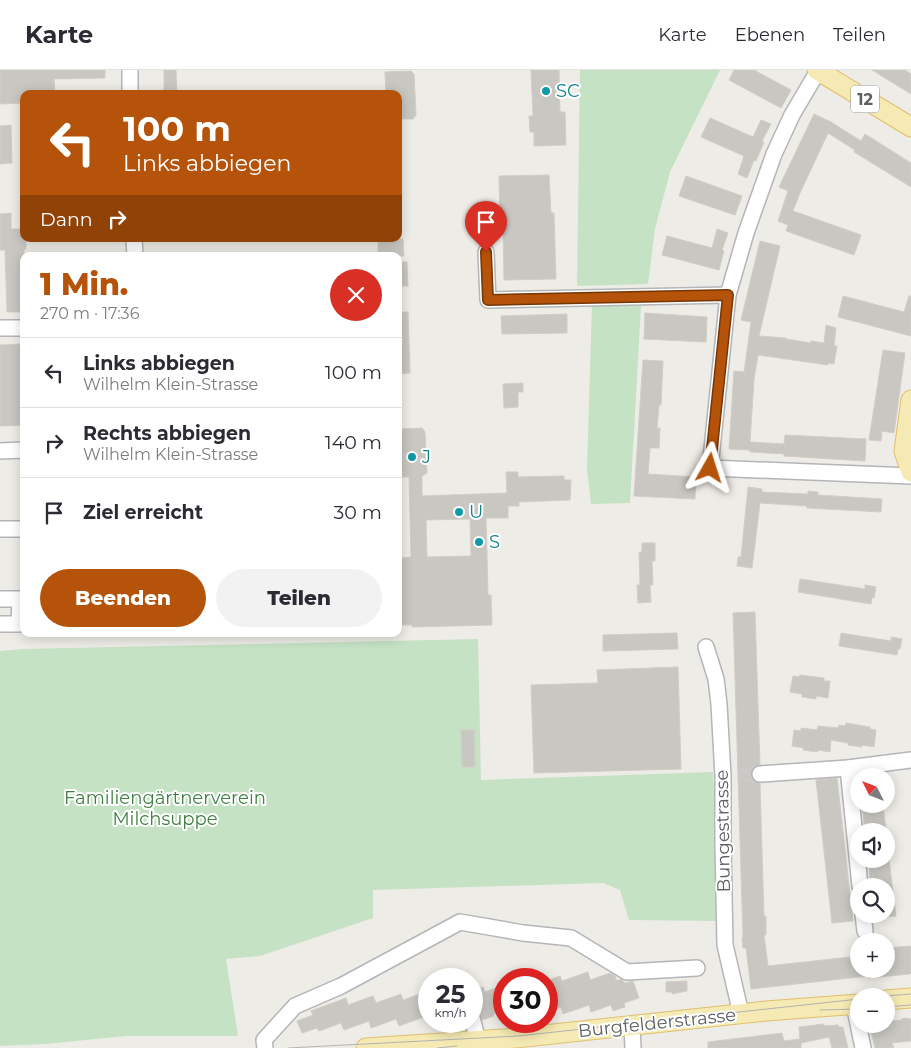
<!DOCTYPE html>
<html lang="de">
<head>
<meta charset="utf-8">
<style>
  body { margin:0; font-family:Montserrat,sans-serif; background:#f2f2f3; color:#2b2b33; height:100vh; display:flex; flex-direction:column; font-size:19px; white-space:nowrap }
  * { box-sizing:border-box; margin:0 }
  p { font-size:16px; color:#7c7c81 }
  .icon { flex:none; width:28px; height:28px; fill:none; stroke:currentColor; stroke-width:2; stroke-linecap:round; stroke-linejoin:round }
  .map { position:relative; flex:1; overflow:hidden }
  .side { position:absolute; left:20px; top:182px; width:382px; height:385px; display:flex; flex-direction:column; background:#fff; border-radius:10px; box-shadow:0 2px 12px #0003 }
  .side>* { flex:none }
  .top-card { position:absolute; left:20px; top:20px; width:382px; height:152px; border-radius:10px; box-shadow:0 2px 12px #0003; background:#b45309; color:#fff; overflow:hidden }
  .needle { width:32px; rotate:312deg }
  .controls { position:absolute; left:850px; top:698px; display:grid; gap:10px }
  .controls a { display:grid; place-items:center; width:45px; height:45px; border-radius:50%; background:#fff; box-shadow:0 2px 12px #0003; font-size:25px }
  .speed { position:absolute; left:418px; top:898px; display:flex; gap:10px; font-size:25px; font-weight:700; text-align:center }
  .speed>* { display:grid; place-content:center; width:65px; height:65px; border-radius:50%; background:#fff; box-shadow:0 2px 12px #0003; line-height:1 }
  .speed small { font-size:12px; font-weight:400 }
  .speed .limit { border:8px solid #d22; background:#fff; color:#111 }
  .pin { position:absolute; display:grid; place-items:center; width:42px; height:42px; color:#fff; margin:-51px -21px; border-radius:50% 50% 50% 0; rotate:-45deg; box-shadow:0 0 5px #0007 }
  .pin .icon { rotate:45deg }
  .me { position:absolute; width:55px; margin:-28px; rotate:6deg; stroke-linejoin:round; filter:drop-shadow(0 0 4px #0008) }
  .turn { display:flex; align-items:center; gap:18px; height:105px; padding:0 20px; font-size:22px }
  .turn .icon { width:65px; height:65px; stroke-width:2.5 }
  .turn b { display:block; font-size:35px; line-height:42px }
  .then { display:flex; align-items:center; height:48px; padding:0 20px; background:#0003; gap:10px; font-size:19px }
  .round { display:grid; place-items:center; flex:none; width:52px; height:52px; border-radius:26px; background:#f2f2f3 }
  .head { display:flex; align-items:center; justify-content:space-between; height:85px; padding:0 20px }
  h1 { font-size:30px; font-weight:800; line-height:38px; color:#b45309 }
  .action { display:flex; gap:10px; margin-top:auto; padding:10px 20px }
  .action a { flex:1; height:58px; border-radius:30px; background:#b45309; color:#fff; font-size:20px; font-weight:800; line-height:58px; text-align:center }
  .action a+a { background:#f2f2f3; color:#2b2b33 }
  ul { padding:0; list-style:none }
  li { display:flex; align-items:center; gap:15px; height:70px; padding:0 20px; border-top:1px solid #e1e1e2 }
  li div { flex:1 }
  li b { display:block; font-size:19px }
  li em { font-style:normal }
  header { display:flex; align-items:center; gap:30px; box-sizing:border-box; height:70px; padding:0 25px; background:#fff; border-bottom:1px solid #e1e1e2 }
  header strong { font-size:24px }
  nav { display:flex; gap:28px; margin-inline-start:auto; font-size:18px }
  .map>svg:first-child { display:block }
  .green { fill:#c5e2c5 }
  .building { fill:#c9c7c2; stroke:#d2cdc5; fill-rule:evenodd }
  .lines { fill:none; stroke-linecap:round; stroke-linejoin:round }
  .minor-tunnel { stroke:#cac9c6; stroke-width:15; stroke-dasharray:15 8; stroke-linecap:butt }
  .minor-casing { stroke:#b3b5b9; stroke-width:18 }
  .major-casing { stroke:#e0bf6c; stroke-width:21 }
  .minor { stroke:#fff; stroke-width:15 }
  .major { stroke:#f5eab3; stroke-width:19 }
  .tram { stroke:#b3b4b4; stroke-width:1 }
  .route-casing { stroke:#753606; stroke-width:12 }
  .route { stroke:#b45309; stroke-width:9 }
  .culture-dot { fill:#0f9aa8; stroke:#fff; stroke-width:2 }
  .labels { text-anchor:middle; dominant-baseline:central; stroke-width:4; stroke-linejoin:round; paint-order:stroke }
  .shield { fill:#fff; stroke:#8e9092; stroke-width:1 }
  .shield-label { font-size:16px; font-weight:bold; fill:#5d6064 }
  .culture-label { font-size:18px; fill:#0d838f; stroke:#fff; text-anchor:start }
  .park-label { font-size:18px; fill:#408043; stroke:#fff }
  .street-label { font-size:18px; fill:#5d6064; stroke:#fff }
</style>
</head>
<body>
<header>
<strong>Karte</strong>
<nav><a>Karte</a><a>Ebenen</a><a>Teilen</a></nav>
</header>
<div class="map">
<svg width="911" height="978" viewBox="0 0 911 978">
  <rect width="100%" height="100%" fill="#eeece6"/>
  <g class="green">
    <polygon points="580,0 720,0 670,102 655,159 648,214 577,216"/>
    <polygon points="592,234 641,236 630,433 591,434 587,399"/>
    <polygon points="478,569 481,710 713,702 717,775 717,851 629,850 620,820 603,813 373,820 373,848 260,886 226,889 238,966 126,966 45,974 0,976 0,581 23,579"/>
  </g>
  <g class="building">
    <polygon points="0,0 105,0 105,8 54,9 55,24 24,24 24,33 0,34"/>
    <polygon points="164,0 176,0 177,24 164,24"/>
    <polygon points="531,0 559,0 560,42 565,42 566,75 534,76 534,62 530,62 529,46 533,46"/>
    <polygon points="734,0 754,0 791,20 781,38 729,10"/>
    <polygon points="872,0 905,0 911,4 911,24"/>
    <polygon points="411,1 414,4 416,45 413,49 399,49 399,24 386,24 385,2"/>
    <polygon points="814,44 831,52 861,71 865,64 911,93 911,117 859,85 854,82 855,80 828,63 800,123 793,141 861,165 854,185 786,161 788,155 778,151 788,121 779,117"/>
    <polygon points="710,48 753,67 761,50 771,54 762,71 764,72 756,91 754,90 747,108 738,104 744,86 701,67"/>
    <polygon points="11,55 12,93 0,94 0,56"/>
    <polygon points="549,105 551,143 554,143 556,209 504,210 503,156 500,156 499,106"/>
    <polygon points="686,106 742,126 735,145 679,126"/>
    <polygon points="11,143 11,159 24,159 24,169 26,169 26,179 24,180 24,242 7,242 5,180 0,180 0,144"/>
    <polygon points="717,159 728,163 722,180 724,181 719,200 662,185 667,166 712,178"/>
    <polygon points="378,169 403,169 404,186 378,186"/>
    <polygon points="760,171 780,176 759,266 786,268 786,269 811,273 811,271 824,273 826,255 836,258 834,276 837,276 834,294 828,293 828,295 758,285 754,309 750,372 784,374 785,365 866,369 865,391 784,386 784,384 750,382 750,380 729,379 734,301 744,302 751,252 741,250"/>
    <polygon points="399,192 407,192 408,216 399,216"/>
    <polygon points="843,226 904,242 909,226 911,226 911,266 838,247"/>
    <polygon points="399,242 408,242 410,303 399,304"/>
    <polygon points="645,243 707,247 706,272 644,269"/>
    <polygon points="567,244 567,263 502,264 501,246"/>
    <polygon points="24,274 24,355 0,356 0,275"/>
    <polygon points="883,280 905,283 894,363 882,361 881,371 869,370"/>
    <polygon points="643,290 663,291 661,335 659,335 657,358 660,358 659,378 650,378 648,404 696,407 695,429 634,426"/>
    <polygon points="523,313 523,322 518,322 518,337 504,338 503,314"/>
    <path d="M422,358L425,362L427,403L422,406V426L507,423L506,402H518V407L564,406V410H571L570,430L519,432V436H508V448H486L488,525H491L492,555L412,557V555H400L399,552V488L411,487L409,407H399V359ZM470,449L471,486L427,487L426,450Z"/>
    <polygon points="748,417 762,419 762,422 808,424 808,421 818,422 818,425 882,429 881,442 807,438 807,436 760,433 752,498 737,496 738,487 741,487"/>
    <polygon points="642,473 655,473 655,491 652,491 653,515 650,515 651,532 638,533 637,515 640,515 639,482 642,482"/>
    <polygon points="800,509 865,519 865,515 876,517 874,528 872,527 871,534 798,522"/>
    <polygon points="755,542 760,695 754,697 751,704 753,710 760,713 764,846 766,846 766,865 764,865 768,896 859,886 859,899 886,899 886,878 911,876 911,903 910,904 868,908 868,906 751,919 746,878 743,878 742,868 743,867 733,543"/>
    <polygon points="677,563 678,579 603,581 603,565"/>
    <polygon points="841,563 891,571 891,567 902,569 900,579 898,579 897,585 839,576"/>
    <polygon points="678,597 681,699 534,703 531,615 598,613 597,600"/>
    <polygon points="800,605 824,608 824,611 830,611 828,628 816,626 816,629 802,627 802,624 790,622 793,606 799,607"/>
    <polygon points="846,653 870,657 870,659 876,660 874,677 862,675 862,677 848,675 848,673 831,670 830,682 818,680 817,682 803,680 804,678 792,676 794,660 801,661 801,658 817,660 818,656 838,658 839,655 845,656"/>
    <polygon points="461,660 474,660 475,697 462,697"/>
    <polygon points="837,708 853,851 832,853 816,710"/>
    <polygon points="862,734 883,734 886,761 865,761"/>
    <polygon points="868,789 889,789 896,846 886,847 886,816 871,816"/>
    <polygon points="588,902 590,910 610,903 615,906 617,911 621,909 625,913 633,911 639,928 624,933 625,937 613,941 611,935 591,942 589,935 563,944 561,937 546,942 546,911 560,906 562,911"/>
    <polygon points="687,911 687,921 672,924 672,922 666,922 666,912"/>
    <polygon points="504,915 504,940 493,944 494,946 482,950 479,942 471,939 471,922 483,917 485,922"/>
    <polygon points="429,921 429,945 399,956 396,949 371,958 369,951 344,960 341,953 319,961 317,958 302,963 297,951 313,945 311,941 346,928 348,935 373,926 376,933 401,924 403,930"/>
    <polygon points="904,948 911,949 911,971 892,973 894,978 875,978 870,957 873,954 886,954 886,952 901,950"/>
    <polygon points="824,954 824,956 838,955 839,957 843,957 848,978 832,978 829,967 801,973 801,978 708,978 708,972 782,963 784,971 800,969 799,957"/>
  </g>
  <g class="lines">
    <polyline class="minor-tunnel" points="738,705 760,704"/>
    <g class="minor-casing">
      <g id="minor">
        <polyline points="130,0 130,24"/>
        <polyline points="818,1 792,45 774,84 746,163 728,225 710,398 911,406"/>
        <polyline points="134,169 135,186"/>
        <polyline points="486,182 488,230 728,225"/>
        <polyline points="0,258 24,258"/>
        <polyline points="0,381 24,380"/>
        <polyline points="0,459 24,459"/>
        <polyline points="0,529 20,529 19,554 0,554"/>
        <polyline points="706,577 716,609 719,634 723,706 723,775 725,875 741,944"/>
        <polyline points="848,698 860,816"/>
        <polyline points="760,704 848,698 911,690"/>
        <polyline points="863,844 865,861"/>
        <polyline points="854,934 863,978"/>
        <polyline points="472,948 478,971"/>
        <polyline points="632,956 633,978"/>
        <polyline points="265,978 264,970 295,936 341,916 460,852 523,863 571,868 627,902 697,898"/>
      </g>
    </g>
    <g class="major-casing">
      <g id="major">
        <polyline points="817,0 911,57"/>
        <polyline points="911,330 904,381 911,402"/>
        <polyline points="886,930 911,928"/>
        <polyline points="366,978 516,968 766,941 859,934"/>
      </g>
    </g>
    <use href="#minor" class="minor"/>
    <use href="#major" class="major"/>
    <g class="tram">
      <polyline points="886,926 911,924"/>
      <polyline points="886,937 911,935"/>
      <polyline points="820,940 859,939"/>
      <polyline points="288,978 518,966 859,929"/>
      <polyline points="437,978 457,976"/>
    </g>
  </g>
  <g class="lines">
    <g class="route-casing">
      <polyline id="route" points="486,182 488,230 728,225 710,398"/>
    </g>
    <use href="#route" class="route"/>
  </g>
  <g class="culture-dot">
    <circle cx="546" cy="21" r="5"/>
    <circle cx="412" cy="387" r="5"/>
    <circle cx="459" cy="442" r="5"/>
    <circle cx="479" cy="472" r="5"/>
  </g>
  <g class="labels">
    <rect class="shield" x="851" y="15.5" width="28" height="27" rx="4"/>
    <g class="shield-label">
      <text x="865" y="29">12</text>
    </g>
    <g class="culture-label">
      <text x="556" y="21">SC</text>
      <text x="422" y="387">J</text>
      <text x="469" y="442">U</text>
      <text x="489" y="472">S</text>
    </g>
    <g class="park-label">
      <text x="165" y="728">Familiengärtnerverein<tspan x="165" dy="21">Milchsuppe</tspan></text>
    </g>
    <g class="street-label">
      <text transform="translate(723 761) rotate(-91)">Bungestrasse</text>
      <text transform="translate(657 953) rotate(-6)">Burgfelderstrasse</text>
    </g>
  </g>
</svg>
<div class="controls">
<a><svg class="needle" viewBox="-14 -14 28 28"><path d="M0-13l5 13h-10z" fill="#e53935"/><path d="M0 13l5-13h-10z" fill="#7c7c81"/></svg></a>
<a><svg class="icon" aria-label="sound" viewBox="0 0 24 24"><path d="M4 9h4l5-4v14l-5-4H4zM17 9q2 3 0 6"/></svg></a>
<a><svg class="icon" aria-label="search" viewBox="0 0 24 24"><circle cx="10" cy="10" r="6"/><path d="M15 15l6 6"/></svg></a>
<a>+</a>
<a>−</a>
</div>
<div class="speed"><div>25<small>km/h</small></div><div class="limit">30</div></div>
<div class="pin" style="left:486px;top:182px;background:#d93025"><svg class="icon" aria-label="arrive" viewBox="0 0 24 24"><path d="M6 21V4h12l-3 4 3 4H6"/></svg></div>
<svg class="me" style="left:710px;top:398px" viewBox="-20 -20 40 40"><path d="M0-17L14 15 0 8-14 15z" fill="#b45309" stroke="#fff" stroke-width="4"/></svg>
<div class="top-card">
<div class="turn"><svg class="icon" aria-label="left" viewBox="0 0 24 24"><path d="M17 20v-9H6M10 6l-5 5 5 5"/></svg><div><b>100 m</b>Links abbiegen</div></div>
<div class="then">Dann<svg class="icon" aria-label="right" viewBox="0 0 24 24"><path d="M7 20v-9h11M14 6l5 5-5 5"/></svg></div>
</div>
<section class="side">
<div class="head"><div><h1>1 Min.</h1><p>270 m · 17:36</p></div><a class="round" style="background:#d93025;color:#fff"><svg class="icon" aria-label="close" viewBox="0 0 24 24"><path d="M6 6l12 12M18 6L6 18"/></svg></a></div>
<ul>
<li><svg class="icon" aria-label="left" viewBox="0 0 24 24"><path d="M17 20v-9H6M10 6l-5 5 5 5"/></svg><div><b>Links abbiegen</b><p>Wilhelm Klein-Strasse</p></div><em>100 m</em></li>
<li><svg class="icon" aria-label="right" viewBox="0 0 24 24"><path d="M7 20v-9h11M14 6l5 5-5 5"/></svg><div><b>Rechts abbiegen</b><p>Wilhelm Klein-Strasse</p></div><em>140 m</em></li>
<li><svg class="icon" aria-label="arrive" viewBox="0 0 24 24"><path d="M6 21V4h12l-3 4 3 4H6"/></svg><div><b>Ziel erreicht</b></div><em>30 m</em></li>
</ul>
<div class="action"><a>Beenden</a><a>Teilen</a></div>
</section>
</div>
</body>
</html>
